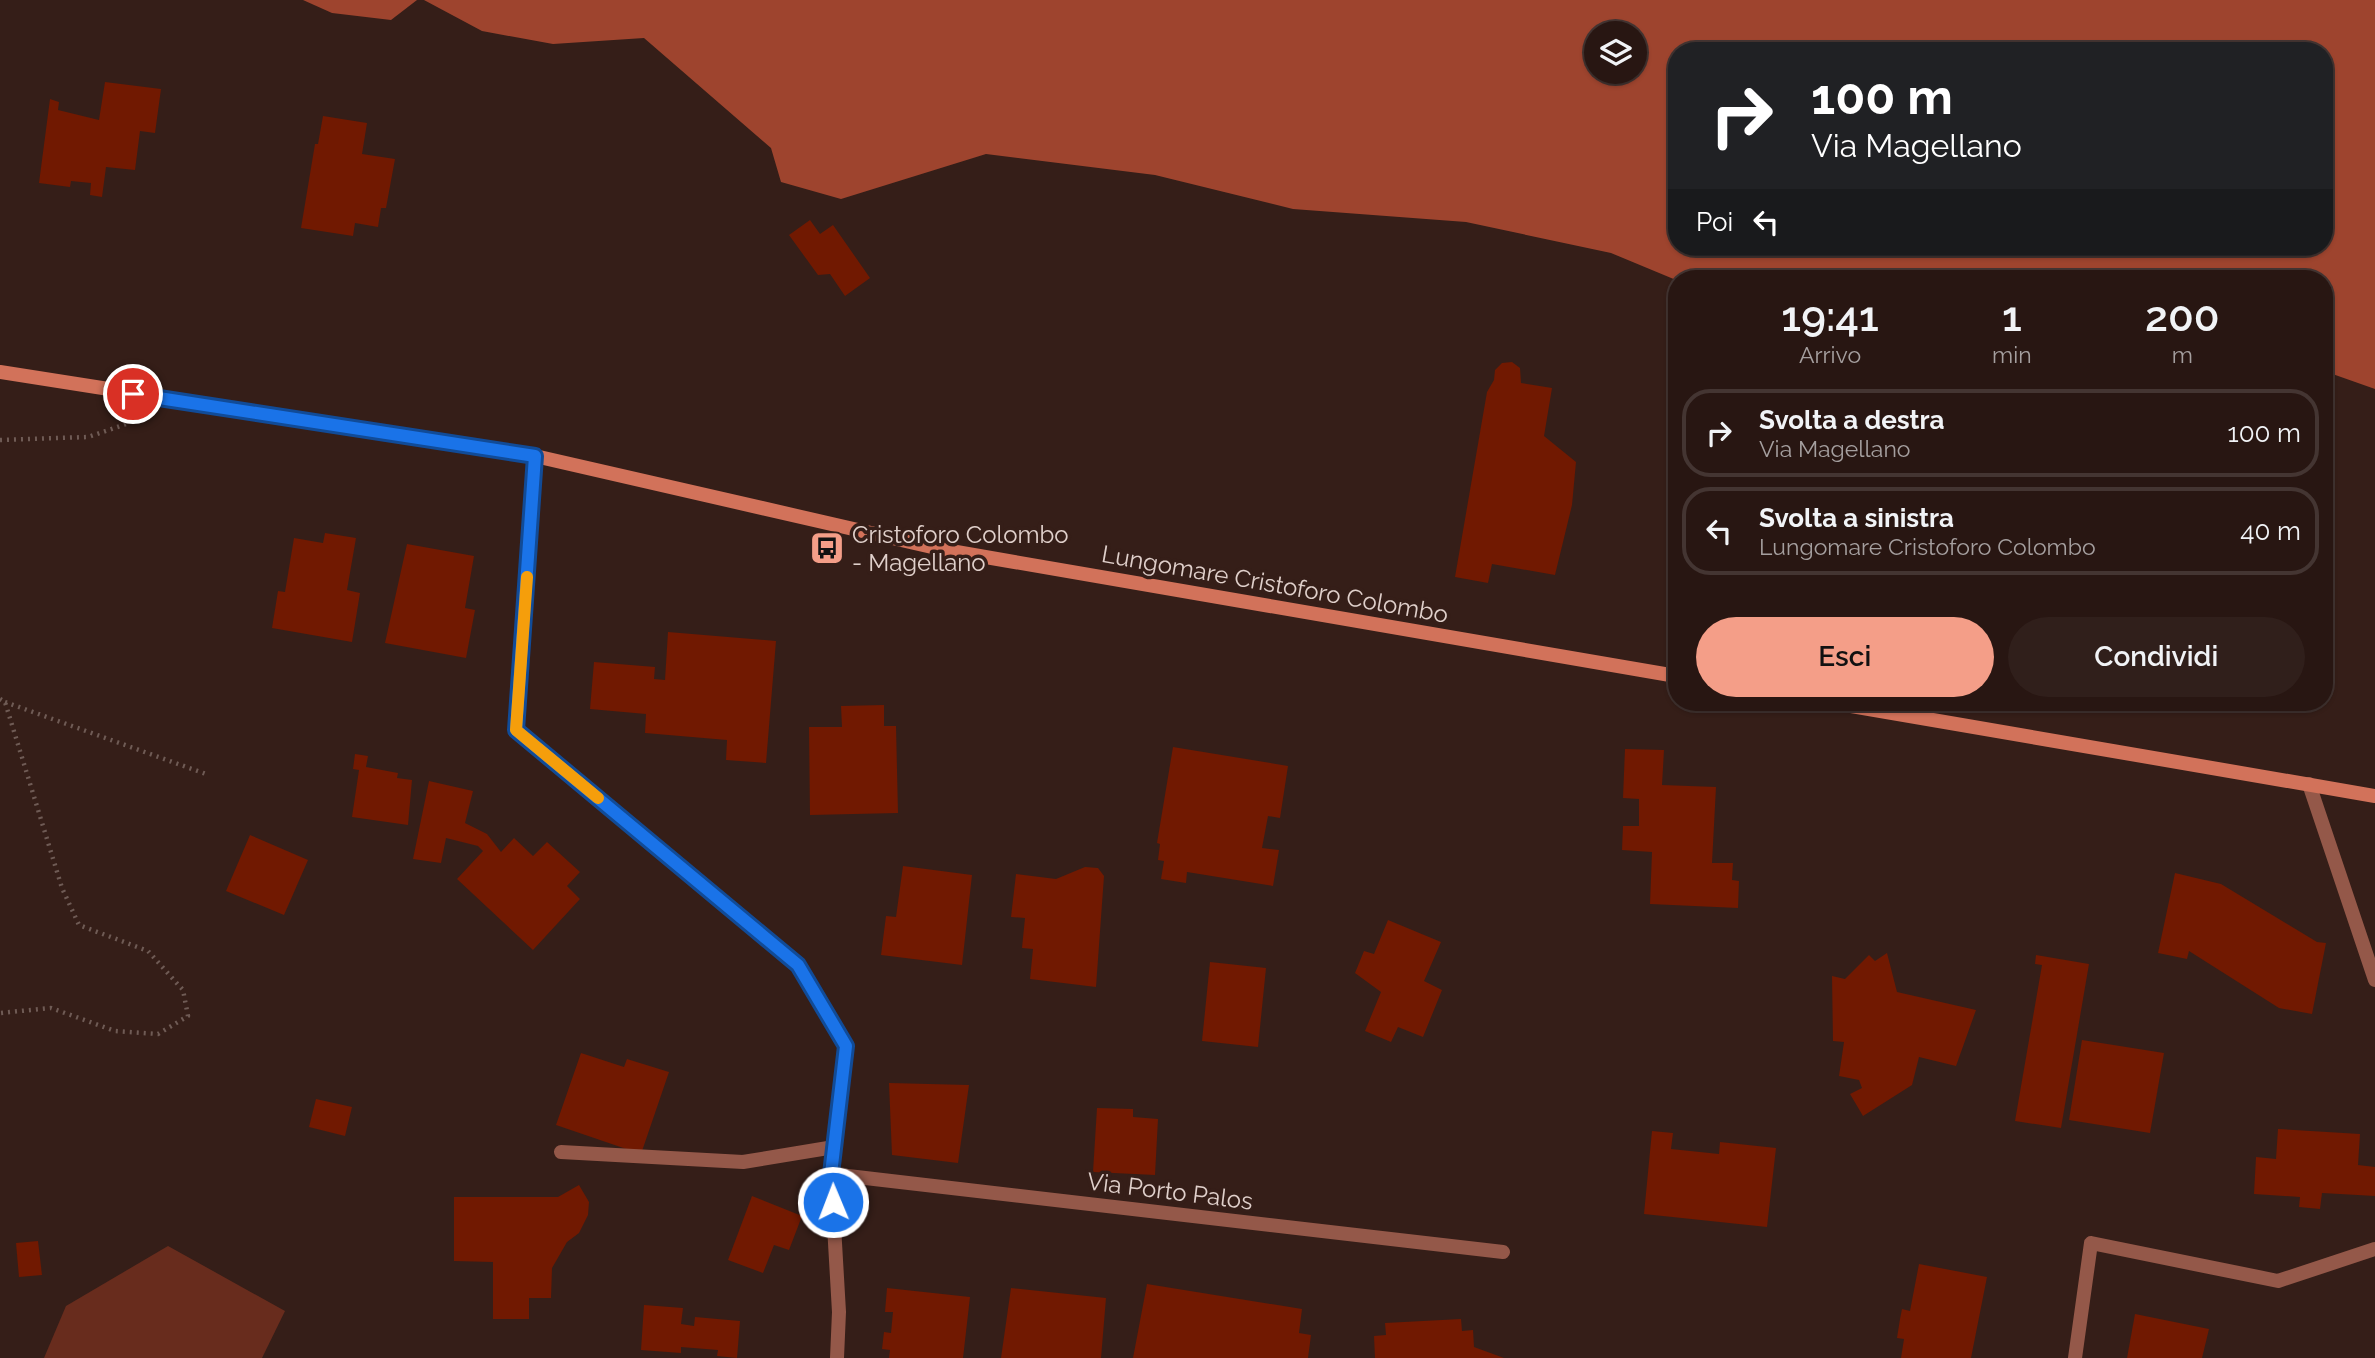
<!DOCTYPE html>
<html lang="it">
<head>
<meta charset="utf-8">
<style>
  body { margin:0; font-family:Raleway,sans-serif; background:#301f1b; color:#f1f3f6; height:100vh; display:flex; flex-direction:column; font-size:26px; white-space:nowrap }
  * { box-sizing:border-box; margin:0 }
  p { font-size:23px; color:#a59f9f }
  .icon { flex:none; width:38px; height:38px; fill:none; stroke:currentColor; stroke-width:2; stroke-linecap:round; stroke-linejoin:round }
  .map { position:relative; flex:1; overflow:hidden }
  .panel { position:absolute; left:1668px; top:270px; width:665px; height:441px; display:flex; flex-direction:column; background:#281612; border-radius:28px; box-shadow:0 2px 5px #0004,0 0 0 2px #443532 }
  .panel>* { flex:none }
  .banner { position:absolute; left:1668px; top:42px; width:665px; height:214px; border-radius:28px; box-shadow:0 2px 5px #0004,0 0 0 2px #443532; background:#202124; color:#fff; overflow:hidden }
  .controls { position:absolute; left:1584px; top:21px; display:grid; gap:14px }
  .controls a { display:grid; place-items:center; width:63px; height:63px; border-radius:50%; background:#281612; box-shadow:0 2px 5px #0004,0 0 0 2px #443532; font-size:35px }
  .pin { position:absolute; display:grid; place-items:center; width:60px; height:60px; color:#fff; margin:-30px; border:4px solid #fff; border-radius:50%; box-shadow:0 2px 7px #0007 }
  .me { position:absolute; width:77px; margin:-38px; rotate:359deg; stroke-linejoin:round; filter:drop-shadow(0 0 5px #0008) }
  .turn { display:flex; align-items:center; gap:24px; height:147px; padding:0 28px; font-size:32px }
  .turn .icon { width:91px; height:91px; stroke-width:2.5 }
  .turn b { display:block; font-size:49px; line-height:60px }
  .then { display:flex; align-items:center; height:66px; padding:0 28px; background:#0003; gap:14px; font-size:26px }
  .eta { display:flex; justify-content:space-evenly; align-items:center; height:119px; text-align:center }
  .eta b { font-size:42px; font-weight:600; line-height:49px }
  .action { display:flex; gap:14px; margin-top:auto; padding:14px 28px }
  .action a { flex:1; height:80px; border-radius:42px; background:#f49e88; color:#111; font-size:28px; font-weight:600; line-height:80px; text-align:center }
  .action a+a { background:#301f1b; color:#f1f3f6 }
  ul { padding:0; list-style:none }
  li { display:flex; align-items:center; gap:21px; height:88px; margin:0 14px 10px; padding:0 14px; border:4px solid #443532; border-radius:28px }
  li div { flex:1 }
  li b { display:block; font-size:26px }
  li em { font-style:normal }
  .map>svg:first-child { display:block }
  .green { fill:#682c1d }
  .water { fill:#9e442e; fill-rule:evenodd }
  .building { fill:#711901 }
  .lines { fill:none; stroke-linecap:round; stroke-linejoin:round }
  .path { stroke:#6f5b55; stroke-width:4.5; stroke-dasharray:2 5; stroke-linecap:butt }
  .street { stroke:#945849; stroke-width:14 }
  .secondary { stroke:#d2725a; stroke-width:14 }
  .route-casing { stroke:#114b97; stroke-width:18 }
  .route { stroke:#1a73e8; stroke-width:12 }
  .slow { stroke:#f59e0b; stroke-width:12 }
  .labels { text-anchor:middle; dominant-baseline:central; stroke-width:7; stroke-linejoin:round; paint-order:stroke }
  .poi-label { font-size:24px; fill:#e0d0cb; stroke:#351e18; text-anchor:start }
  .street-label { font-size:24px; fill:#e0d0cb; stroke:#351e18 }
</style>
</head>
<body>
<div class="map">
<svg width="2375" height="1358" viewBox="0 0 2375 1358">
  <rect width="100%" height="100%" fill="#351e18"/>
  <polygon class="green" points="168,1246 285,1311 262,1358 44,1358 66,1306"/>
  <g class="water">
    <polygon points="303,0 417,0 391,20 332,13"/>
    <path d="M424,0H2375V389L2324,371V278H1873L1843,272L1797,278L1676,280L1611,253L1466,222L1293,209L1155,175L986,154L841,199L781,182L771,148L644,38L553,44L482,31ZM1596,33H1634V72H1596ZM1676,51H2324V247H1676Z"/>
  </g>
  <g class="building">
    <polygon points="105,82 161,89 155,133 140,131 135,170 106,167 102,197 90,195 91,183 71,181 70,187 39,183 50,99 59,102 58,110 99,120"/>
    <polygon points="323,116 367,123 362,154 395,159 386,208 381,208 378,227 355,223 353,236 301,228 315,144 318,144"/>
    <polygon points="810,220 820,234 833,225 870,278 845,296 830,274 818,275 789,235"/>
    <polygon points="1512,362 1520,368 1521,383 1552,388 1544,436 1576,462 1572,505 1555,575 1492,564 1488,583 1455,577 1487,392 1494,380 1495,370 1502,363"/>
    <polygon points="325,533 356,538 347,590 360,593 352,642 272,628 278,591 285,592 294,538 323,543"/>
    <polygon points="407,544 474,556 465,608 475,610 466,658 385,643"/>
    <polygon points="668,632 776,641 766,763 726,760 727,740 645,733 646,714 590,709 594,662 655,667 654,679 665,680"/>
    <polygon points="884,705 884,726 896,726 898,813 810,815 809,727 842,727 841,706"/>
    <polygon points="1173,747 1288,766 1280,818 1268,816 1262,848 1279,850 1273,886 1187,872 1186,883 1161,879 1164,861 1158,860 1160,844 1157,843"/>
    <polygon points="1625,749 1664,750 1662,785 1716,787 1712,863 1733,863 1732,880 1739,881 1738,908 1650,904 1652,852 1622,850 1623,826 1639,826 1639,799 1623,798"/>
    <polygon points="355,754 368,756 366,767 398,773 397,778 412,780 408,825 352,817 359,770 353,769"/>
    <polygon points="429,781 473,791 465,823 487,834 501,852 514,838 533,856 547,842 580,872 567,886 580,899 533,950 457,879 483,851 478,846 446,838 441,863 413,859"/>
    <polygon points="250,835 308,860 284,915 226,891"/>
    <polygon points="903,866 972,875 962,965 881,955 886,916 896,917"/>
    <polygon points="1085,867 1098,868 1104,876 1096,987 1030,979 1033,949 1022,948 1025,918 1011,917 1016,874 1056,879"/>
    <polygon points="2175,873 2221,884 2317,942 2326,943 2312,1014 2279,1008 2189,951 2187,959 2158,953"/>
    <polygon points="1388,920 1441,942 1424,981 1442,990 1423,1037 1398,1027 1391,1042 1365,1031 1381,992 1355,973 1364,951 1374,954"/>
    <polygon points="1887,953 1897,992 1976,1010 1956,1066 1919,1057 1912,1085 1863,1116 1850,1094 1862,1088 1859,1080 1839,1076 1844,1042 1833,1041 1832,976 1845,979 1869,955 1875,961"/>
    <polygon points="2036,955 2089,964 2061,1128 2015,1121 2042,965 2035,964"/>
    <polygon points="1210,962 1266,968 1258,1047 1202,1041"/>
    <polygon points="2082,1040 2164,1053 2150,1133 2069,1120"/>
    <polygon points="581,1053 624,1067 627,1059 669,1072 641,1154 556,1125"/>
    <polygon points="889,1083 969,1085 958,1163 892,1155"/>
    <polygon points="316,1099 352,1107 345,1136 309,1127"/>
    <polygon points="1097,1108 1133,1109 1133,1117 1158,1119 1155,1175 1093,1172"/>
    <polygon points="2278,1129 2360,1134 2358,1165 2375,1167 2375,1196 2322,1193 2320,1209 2299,1207 2300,1197 2254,1194 2256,1157 2276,1159"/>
    <polygon points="1652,1131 1673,1133 1671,1149 1719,1154 1720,1142 1776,1148 1767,1227 1644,1214"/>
    <polygon points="579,1185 589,1202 588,1215 579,1233 567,1242 552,1268 551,1298 529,1298 529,1319 493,1319 493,1262 454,1261 454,1197 558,1197"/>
    <polygon points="752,1196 802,1216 789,1250 774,1245 763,1273 728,1260"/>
    <polygon points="38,1241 42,1275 19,1277 16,1243"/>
    <polygon points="1919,1264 1987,1277 1971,1358 1901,1358 1904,1339 1897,1338 1900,1319 1902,1309 1910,1311"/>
    <polygon points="1147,1284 1302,1309 1299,1333 1311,1335 1308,1358 1133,1358"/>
    <polygon points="887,1288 970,1297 963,1358 889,1358 890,1350 882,1349 884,1332 891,1333 893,1312 885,1312"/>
    <polygon points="1011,1288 1106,1298 1101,1358 1001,1358"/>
    <polygon points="644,1305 683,1308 681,1324 694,1326 695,1317 740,1321 737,1358 717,1356 718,1350 681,1347 681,1353 641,1350"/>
    <polygon points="2135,1314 2209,1329 2202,1358 2127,1358"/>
    <polygon points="1461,1319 1462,1331 1473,1330 1474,1347 1504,1358 1375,1358 1374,1336 1386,1335 1385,1323"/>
  </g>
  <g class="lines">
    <g class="path">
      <polyline points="0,440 88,437 129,423"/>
      <polyline points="0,699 5,702 62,888 79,925 148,951 183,990 188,1016 158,1034 115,1031 51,1008 0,1013"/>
      <polyline points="5,702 206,774"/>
    </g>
    <g class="street">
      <polyline points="535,456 516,730 798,965 846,1046 831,1174 839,1312 837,1358"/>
      <polyline points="2309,784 2375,980"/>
      <polyline points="561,1152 743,1162 834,1147"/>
      <polyline points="831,1174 1503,1252"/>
      <polyline points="2075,1358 2091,1243 2278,1281 2375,1249"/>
    </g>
    <g class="secondary">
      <polyline points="0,372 535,456 945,550 1676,676"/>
      <polyline points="1828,702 2375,796"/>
    </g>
  </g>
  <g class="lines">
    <g class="route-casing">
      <polyline id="route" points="133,394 535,456 516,730 798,965 846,1046 831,1174 833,1202"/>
    </g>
    <use href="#route" class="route"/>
    <polyline class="slow" points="527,577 516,730 598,798"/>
  </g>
  <defs>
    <g id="bus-square" transform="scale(1.75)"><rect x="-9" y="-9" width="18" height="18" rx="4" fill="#f49e88" stroke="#351e18"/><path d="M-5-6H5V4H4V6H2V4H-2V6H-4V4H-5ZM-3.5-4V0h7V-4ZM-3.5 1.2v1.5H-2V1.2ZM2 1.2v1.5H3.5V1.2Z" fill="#111"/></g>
  </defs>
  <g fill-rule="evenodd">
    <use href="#bus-square" x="827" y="548"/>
  </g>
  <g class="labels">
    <g class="poi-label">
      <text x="852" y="534">Cristoforo Colombo<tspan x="852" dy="28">- Magellano</tspan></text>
    </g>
    <g class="street-label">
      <text transform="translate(1275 584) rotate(10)">Lungomare Cristoforo Colombo</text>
      <text transform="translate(1170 1191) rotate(7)">Via Porto Palos</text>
    </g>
  </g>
</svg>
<div class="controls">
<a><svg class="icon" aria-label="layers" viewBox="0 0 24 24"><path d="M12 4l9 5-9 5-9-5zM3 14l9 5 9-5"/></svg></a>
</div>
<div class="pin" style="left:133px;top:394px;background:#d93025"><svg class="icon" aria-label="arrive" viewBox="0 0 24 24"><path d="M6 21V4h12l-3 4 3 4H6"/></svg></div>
<svg class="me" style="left:833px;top:1202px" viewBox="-20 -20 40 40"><circle r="17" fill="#1a73e8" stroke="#fff" stroke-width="3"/><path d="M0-11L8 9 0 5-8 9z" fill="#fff"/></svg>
<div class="banner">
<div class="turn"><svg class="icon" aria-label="right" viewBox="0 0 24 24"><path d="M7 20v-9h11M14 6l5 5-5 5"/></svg><div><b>100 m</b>Via Magellano</div></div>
<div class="then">Poi<svg class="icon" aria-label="left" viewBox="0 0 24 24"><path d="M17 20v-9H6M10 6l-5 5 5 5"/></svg></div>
</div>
<section class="panel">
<div class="eta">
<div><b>19:41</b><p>Arrivo</p></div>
<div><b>1</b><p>min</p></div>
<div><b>200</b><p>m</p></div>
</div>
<ul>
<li><svg class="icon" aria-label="right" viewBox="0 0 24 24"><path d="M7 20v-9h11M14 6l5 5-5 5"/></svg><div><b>Svolta a destra</b><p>Via Magellano</p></div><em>100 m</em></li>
<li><svg class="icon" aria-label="left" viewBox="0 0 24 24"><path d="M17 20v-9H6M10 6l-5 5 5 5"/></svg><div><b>Svolta a sinistra</b><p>Lungomare Cristoforo Colombo</p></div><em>40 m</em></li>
</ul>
<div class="action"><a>Esci</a><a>Condividi</a></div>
</section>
</div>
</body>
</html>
